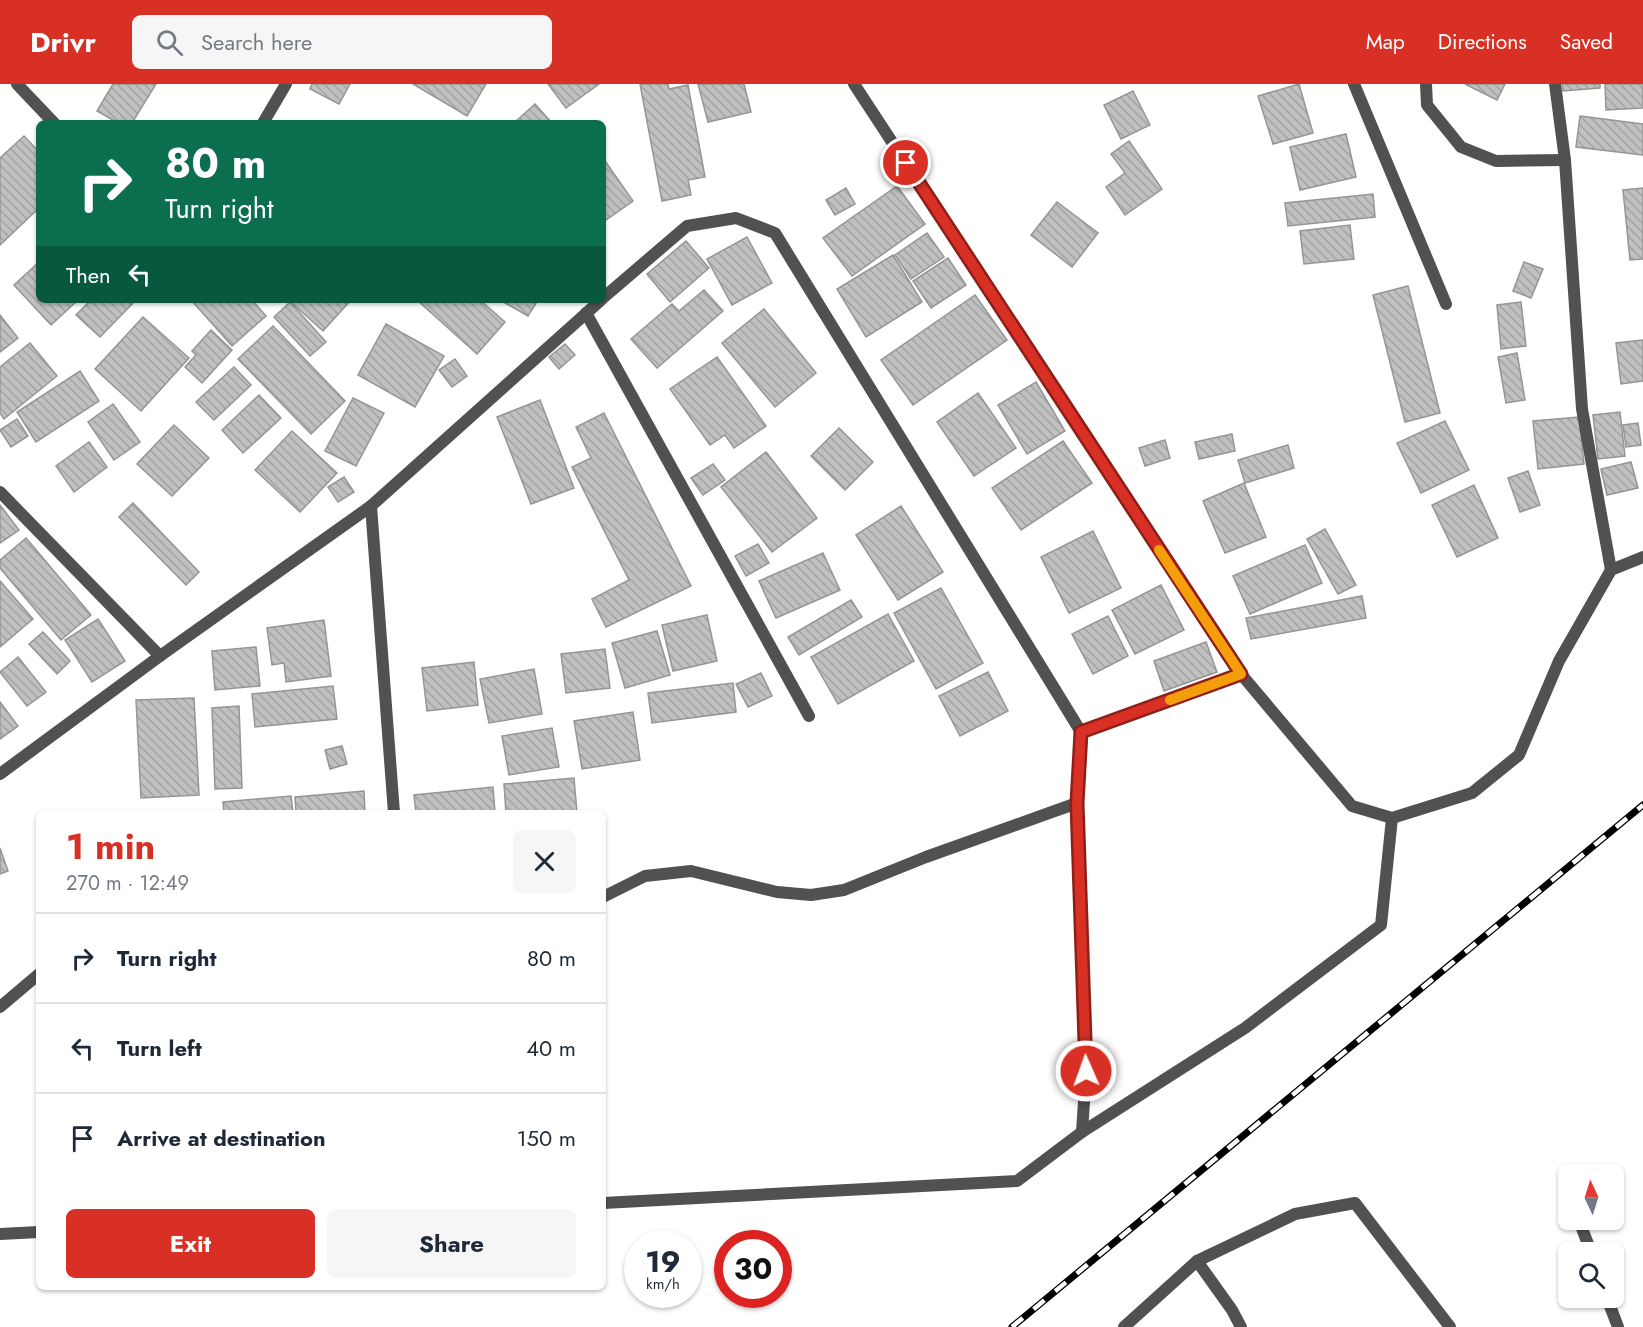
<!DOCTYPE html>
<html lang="en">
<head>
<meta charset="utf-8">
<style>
  body { margin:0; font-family:Jost,sans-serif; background:#f6f6f7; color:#1f2937; height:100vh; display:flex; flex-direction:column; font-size:22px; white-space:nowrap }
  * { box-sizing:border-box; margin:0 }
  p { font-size:20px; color:#747a83 }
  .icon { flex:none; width:33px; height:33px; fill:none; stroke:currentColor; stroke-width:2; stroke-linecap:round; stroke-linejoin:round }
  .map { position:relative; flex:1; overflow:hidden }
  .sheet { position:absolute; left:36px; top:726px; width:570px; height:480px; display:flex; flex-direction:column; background:#fff; border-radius:9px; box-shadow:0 2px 4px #0004 }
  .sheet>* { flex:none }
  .top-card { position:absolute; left:36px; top:36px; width:570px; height:183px; border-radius:9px; box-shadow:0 2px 4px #0004; background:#0b6e4f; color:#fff; overflow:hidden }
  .needle { width:39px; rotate:356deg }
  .fabs { position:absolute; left:1558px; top:1080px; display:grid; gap:12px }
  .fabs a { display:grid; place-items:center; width:66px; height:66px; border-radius:9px; background:#fff; box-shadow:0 2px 4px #0004; font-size:30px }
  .speed { position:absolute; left:624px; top:1146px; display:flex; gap:12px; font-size:30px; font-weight:700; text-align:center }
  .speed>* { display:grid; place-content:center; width:78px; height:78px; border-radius:50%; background:#fff; box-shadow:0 2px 4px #0004; line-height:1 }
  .speed small { font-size:15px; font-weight:400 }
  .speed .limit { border:9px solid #d22; background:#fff; color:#111 }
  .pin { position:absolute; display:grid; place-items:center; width:51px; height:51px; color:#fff; margin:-26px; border:3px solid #fff; border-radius:50%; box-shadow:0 2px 6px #0007 }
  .me { position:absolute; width:66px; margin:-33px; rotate:358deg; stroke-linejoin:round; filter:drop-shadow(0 0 4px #0008) }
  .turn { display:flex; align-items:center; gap:21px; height:126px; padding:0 30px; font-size:27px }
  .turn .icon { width:78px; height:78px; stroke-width:2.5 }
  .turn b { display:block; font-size:42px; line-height:51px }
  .then { display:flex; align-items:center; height:57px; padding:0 30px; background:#0003; gap:12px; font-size:22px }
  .round { display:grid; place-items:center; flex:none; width:63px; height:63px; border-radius:9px; background:#f6f6f7 }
  .head { display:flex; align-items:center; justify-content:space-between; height:102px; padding:0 30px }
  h1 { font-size:36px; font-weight:700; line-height:45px; color:#d93025 }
  .cta { display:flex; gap:12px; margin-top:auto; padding:12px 30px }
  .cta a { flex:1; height:69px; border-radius:9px; background:#d93025; color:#fff; font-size:24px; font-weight:700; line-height:69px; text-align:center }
  .cta a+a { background:#f6f6f7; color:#1f2937 }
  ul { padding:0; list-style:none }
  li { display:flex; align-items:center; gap:18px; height:90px; padding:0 30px; border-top:2px solid #e0e1e3 }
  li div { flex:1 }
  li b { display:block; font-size:22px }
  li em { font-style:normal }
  header { display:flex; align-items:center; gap:36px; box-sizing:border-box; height:84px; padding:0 30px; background:#d93025; color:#fff }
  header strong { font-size:28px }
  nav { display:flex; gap:33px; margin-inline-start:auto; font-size:21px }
  .search { width:420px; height:54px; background:#f6f6f7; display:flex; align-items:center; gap:15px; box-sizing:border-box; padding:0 21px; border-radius:9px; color:#747a83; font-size:22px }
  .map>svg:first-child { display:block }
  .building { fill:url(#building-back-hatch); stroke:#959595; stroke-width:1.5 }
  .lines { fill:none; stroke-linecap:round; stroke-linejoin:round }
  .minor { stroke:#515151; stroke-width:12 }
  .rail-casing { stroke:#000; stroke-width:7 }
  .rail { stroke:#fff; stroke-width:4.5; stroke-dasharray:14; stroke-linecap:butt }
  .route-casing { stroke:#8d1f18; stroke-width:15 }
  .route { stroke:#d93025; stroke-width:10 }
  .slow { stroke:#f59e0b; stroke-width:10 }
</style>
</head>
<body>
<header>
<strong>Drivr</strong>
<div class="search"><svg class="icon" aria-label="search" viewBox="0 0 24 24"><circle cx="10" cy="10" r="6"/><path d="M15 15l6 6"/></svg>Search here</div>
<nav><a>Map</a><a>Directions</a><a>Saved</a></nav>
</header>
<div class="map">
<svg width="1643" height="1243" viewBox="0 0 1643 1243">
  <defs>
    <pattern id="building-back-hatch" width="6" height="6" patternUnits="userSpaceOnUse" patternTransform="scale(1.5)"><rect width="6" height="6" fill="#c0c0c0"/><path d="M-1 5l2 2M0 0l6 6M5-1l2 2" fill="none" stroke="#a3a3a3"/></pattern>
  </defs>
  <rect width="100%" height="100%" fill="#fff"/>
  <g class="building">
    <polygon points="113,0 156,0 132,39 118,39 97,27"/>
    <polygon points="312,0 350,0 339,20 310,5"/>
    <polygon points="413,0 486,0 467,32"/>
    <polygon points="548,0 599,0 566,24"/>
    <polygon points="640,0 668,0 669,5 688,1 705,93 688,96 691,111 662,117"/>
    <polygon points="698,0 744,0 751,28 708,38"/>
    <polygon points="1299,0 1313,49 1273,60 1258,12"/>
    <polygon points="1465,0 1505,0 1497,16"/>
    <polygon points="1562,0 1600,0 1600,4 1563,7"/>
    <polygon points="1605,0 1643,0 1643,24 1606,26"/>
    <polygon points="1133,7 1150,41 1121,55 1104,21"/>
    <polygon points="535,20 552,39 514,39"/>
    <polygon points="1580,32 1643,40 1643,71 1576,63"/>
    <polygon points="1346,50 1356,93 1300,106 1290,63"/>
    <polygon points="24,52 39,68 39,124 0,161 0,74"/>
    <polygon points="1129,57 1162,105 1125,131 1106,103 1125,89 1111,70"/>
    <polygon points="603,74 633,117 603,138"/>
    <polygon points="897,102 925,140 852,192 823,154"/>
    <polygon points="846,104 855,120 835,131 826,116"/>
    <polygon points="1643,104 1643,175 1630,176 1623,106"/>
    <polygon points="1373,110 1375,133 1288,142 1285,119"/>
    <polygon points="1057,118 1098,149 1072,183 1031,151"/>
    <polygon points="1350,141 1354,175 1304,180 1300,147"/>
    <polygon points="927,149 944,173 911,195 895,171"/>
    <polygon points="747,153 772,199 732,221 707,175"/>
    <polygon points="686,157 709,184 670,218 647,190"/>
    <polygon points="893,171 922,218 866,253 837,205"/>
    <polygon points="948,174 966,201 931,224 913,197"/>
    <polygon points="39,178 39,216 78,216 51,241 14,201"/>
    <polygon points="1524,178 1543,185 1531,214 1513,207"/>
    <polygon points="1408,202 1440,329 1405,338 1373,211"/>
    <polygon points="704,206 723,227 657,284 631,255 672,220 679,227"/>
    <polygon points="975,211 1007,256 913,321 881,276"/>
    <polygon points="91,216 136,216 100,253 76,231"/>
    <polygon points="191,216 252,216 266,232 232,262"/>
    <polygon points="296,216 351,216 323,247 292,219"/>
    <polygon points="417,216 480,216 505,238 477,270"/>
    <polygon points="507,216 538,216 528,232 505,219"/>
    <polygon points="290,218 326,258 310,272 274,233"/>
    <polygon points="1521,218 1526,262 1501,265 1497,221"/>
    <polygon points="764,225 816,289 775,323 722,259"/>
    <polygon points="0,231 18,254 0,268"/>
    <polygon points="143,233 189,274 141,327 95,285"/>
    <polygon points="386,240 444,272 415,323 358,291"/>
    <polygon points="273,242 345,317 311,350 238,275"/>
    <polygon points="211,246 232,266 202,299 185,283 196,271 192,267"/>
    <polygon points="1643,256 1643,297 1621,300 1616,259"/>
    <polygon points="30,259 57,292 4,335 0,329 0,283"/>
    <polygon points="565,260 575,271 559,285 549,273"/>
    <polygon points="1517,269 1525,316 1506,319 1498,273"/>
    <polygon points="717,273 766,342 734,364 725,351 710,361 670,305"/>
    <polygon points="455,275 467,292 452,303 439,286"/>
    <polygon points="234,283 251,301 214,336 196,318"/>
    <polygon points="80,287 99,317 36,358 17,328"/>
    <polygon points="1036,298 1065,347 1027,370 998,321"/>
    <polygon points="978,309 1016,364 974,392 937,338"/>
    <polygon points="259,311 281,334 243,369 222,346"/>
    <polygon points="353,314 384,329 356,382 325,367"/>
    <polygon points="540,316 574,404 531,420 497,333"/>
    <polygon points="113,320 140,358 114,376 88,338"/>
    <polygon points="1620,328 1625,372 1598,375 1593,331"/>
    <polygon points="604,329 691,502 606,543 592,515 629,496 572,383 591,374 576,343"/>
    <polygon points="1579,333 1584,380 1538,385 1533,337"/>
    <polygon points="17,335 28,352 11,363 0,346"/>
    <polygon points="1445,337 1469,386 1421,409 1397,359"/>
    <polygon points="1638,339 1641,361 1626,363 1623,341"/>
    <polygon points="174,341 209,374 172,412 137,380"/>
    <polygon points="839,344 873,378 845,406 811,372"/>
    <polygon points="292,347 337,389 300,428 255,386"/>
    <polygon points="1232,350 1235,367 1199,375 1195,358"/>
    <polygon points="1165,356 1170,374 1145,382 1139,364"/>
    <polygon points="1063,357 1092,399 1021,446 992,404"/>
    <polygon points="89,358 107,383 74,408 56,382"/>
    <polygon points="1288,361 1294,384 1245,399 1238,376"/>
    <polygon points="766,368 817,434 772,468 721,403"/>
    <polygon points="1631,378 1638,404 1607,411 1601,385"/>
    <polygon points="713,380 725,396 703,411 691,394"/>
    <polygon points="1528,387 1540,421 1520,428 1508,394"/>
    <polygon points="344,393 354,408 338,418 328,403"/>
    <polygon points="1244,399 1266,453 1225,469 1203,417"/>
    <polygon points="1474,401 1498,454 1457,473 1432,421"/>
    <polygon points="133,419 199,488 186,501 119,433"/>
    <polygon points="0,421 19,446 0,459"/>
    <polygon points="901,422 943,488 898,516 856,451"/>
    <polygon points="1325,445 1356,501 1338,510 1307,455"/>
    <polygon points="1093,447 1121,504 1069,529 1041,473"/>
    <polygon points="26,454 91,531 61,556 0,484 0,476"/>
    <polygon points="758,460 769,479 746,492 735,472"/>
    <polygon points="1305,461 1322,499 1250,530 1233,492"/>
    <polygon points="823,469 840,506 776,534 759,497"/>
    <polygon points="0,497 33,535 0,563"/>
    <polygon points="1161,501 1184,546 1135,570 1112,526"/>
    <polygon points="941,504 983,579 936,605 894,529"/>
    <polygon points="1362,512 1366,534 1251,555 1246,534"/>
    <polygon points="851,516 862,533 799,571 788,553"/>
    <polygon points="888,530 914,577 838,620 811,573"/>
    <polygon points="707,531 717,577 673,587 662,541"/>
    <polygon points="1108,532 1128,572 1093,590 1072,550"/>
    <polygon points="98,535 125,577 92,598 65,556"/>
    <polygon points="324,536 331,592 286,598 284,579 272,581 267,544"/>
    <polygon points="657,547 670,591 625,604 612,559"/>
    <polygon points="43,548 70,577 57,590 29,560"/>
    <polygon points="1206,558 1217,588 1164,607 1154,577"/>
    <polygon points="256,563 260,602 215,606 212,567"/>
    <polygon points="605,565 610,604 566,609 561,570"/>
    <polygon points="18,573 46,608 27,622 0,588"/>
    <polygon points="474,578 478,621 427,627 422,584"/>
    <polygon points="534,585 542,630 489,639 480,595"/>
    <polygon points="988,588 1008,627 960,652 939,612"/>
    <polygon points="761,589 772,612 748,623 736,600"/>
    <polygon points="733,599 736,628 652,639 648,609"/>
    <polygon points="333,602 337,635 255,643 252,610"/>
    <polygon points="194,614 199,711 141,714 136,616"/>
    <polygon points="0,618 18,642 0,655"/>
    <polygon points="239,622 242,704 215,705 212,624"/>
    <polygon points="633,628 640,676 582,685 574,637"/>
    <polygon points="552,644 559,683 509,691 502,652"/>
    <polygon points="342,662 347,680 330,685 325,666"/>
    <polygon points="574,694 577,729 506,729 504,700"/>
    <polygon points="493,703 495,729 416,729 414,711"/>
    <polygon points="364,707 365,729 296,729 295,713"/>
    <polygon points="291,712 293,729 224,729 223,718"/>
    <polygon points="0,764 8,787 0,790"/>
  </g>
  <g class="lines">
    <g class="minor">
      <polyline points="17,0 54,39"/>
      <polyline points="854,0 1241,590 1352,722 1392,734 1472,709 1519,671 1559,577 1611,486"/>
      <polyline points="1354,0 1446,220"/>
      <polyline points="1426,0 1427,21 1461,63 1496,77 1565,76"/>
      <polyline points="1555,0 1565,76 1582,325 1611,486 1643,473"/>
      <polyline points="263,39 286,0"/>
      <polyline points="603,214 687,142 736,134 775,149 1081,648 1077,719 1086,987 1082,1048"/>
      <polyline points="586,229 809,632"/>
      <polyline points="0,408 160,572"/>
      <polyline points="371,422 394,729"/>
      <polyline points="1081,648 1241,590"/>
      <polyline points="0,690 160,572 371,422 601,216"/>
      <polyline points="603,813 645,792 691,787 777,808 811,811 844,806 926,773 1077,719"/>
      <polyline points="0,923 39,890"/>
      <polyline points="603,1119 1017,1097 1082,1048 1245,944 1381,841 1392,734"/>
      <polyline points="1580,1139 1591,1168"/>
      <polyline points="0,1150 39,1148"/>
      <polyline points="1197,1177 1232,1226 1241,1243"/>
      <polyline points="1607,1214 1618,1243"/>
      <polyline points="1124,1243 1197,1177 1295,1130 1355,1119 1450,1243"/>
    </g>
    <g class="rail-casing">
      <polyline id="rail" points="1012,1243 1643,721"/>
    </g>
    <use href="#rail" class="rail"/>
  </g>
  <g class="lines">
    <g class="route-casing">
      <polyline id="route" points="906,79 1241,590 1081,648 1077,719 1086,987"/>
    </g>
    <use href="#route" class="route"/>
    <polyline class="slow" points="1159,466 1241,590 1170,616"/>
  </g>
</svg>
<div class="fabs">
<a><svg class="needle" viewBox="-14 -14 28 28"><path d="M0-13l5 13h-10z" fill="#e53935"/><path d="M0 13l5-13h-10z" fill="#747a83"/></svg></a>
<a><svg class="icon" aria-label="search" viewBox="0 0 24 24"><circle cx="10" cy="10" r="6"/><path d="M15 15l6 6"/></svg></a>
</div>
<div class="speed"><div>19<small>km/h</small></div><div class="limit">30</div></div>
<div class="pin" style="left:906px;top:79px;background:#d93025"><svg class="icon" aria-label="arrive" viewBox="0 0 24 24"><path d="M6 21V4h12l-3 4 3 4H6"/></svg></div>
<svg class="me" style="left:1086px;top:987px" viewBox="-20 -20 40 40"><circle r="17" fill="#d93025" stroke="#fff" stroke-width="3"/><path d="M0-11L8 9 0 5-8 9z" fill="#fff"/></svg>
<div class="top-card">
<div class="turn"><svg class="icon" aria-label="right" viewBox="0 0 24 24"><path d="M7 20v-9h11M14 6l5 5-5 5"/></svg><div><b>80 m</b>Turn right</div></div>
<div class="then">Then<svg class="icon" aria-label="left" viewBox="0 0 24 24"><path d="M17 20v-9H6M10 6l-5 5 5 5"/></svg></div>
</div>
<section class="sheet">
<div class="head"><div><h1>1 min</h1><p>270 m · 12:49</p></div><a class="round"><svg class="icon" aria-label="close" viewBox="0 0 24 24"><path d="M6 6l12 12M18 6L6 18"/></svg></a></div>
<ul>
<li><svg class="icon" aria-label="right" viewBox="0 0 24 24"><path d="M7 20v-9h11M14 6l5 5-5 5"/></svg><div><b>Turn right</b></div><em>80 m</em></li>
<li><svg class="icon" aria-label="left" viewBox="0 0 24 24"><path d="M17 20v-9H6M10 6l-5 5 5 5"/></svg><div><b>Turn left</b></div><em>40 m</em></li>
<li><svg class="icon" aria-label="arrive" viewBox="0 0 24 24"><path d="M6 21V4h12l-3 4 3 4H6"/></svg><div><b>Arrive at destination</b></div><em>150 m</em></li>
</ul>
<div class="cta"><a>Exit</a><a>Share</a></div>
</section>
</div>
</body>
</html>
